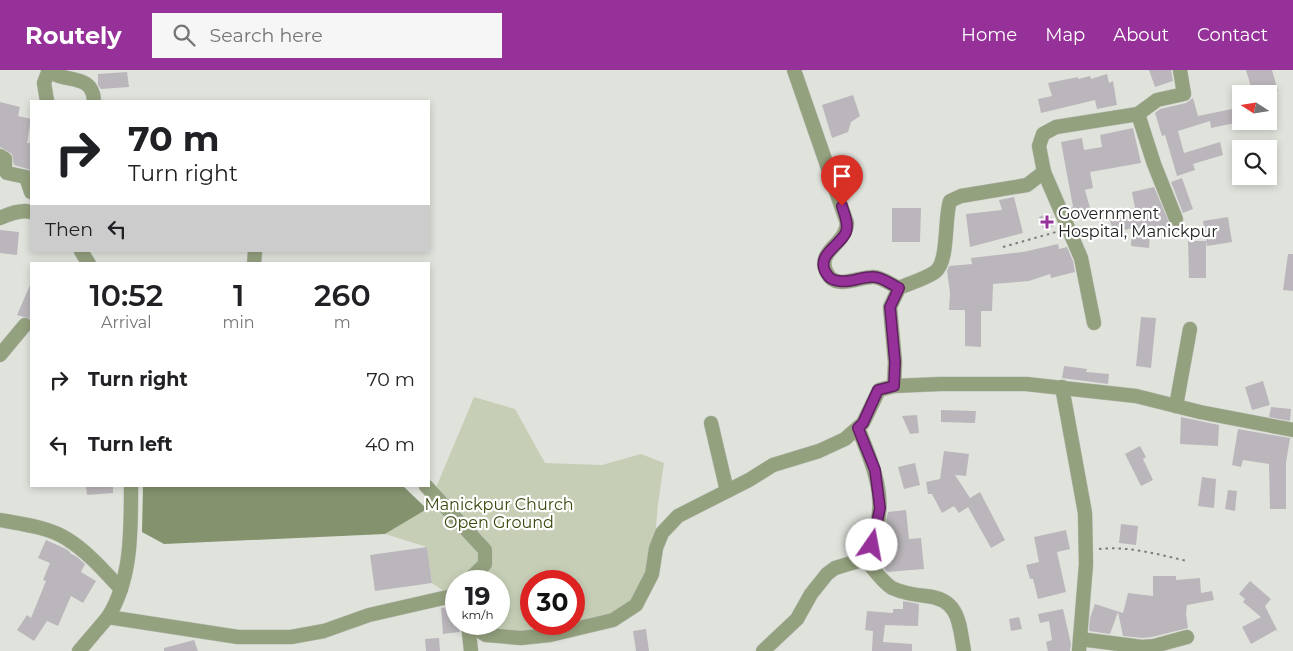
<!DOCTYPE html>
<html lang="en">
<head>
<meta charset="utf-8">
<style>
  body { margin:0; font-family:Montserrat,sans-serif; background:#f6f6f6; color:#202124; height:100vh; display:flex; flex-direction:column; font-size:19px; white-space:nowrap }
  * { box-sizing:border-box; margin:0 }
  p { font-size:16px; color:#757577 }
  .icon { flex:none; width:28px; height:28px; fill:none; stroke:currentColor; stroke-width:2; stroke-linecap:round; stroke-linejoin:round }
  .map { position:relative; flex:1; overflow:hidden }
  .panel { position:absolute; left:30px; top:192px; width:400px; height:225px; display:flex; flex-direction:column; background:#fff; border-radius:0px; box-shadow:0 2px 8px #0003 }
  .panel>* { flex:none }
  .top-card { position:absolute; left:30px; top:30px; width:400px; height:152px; border-radius:0px; box-shadow:0 2px 8px #0003; background:#fff; color:#202124; overflow:hidden }
  .needle { width:32px; rotate:282deg }
  .controls { position:absolute; left:1232px; top:15px; display:grid; gap:10px }
  .controls a { display:grid; place-items:center; width:45px; height:45px; border-radius:0px; background:#fff; box-shadow:0 2px 8px #0003; font-size:25px }
  .speed { position:absolute; left:445px; top:500px; display:flex; gap:10px; font-size:25px; font-weight:700; text-align:center }
  .speed>* { display:grid; place-content:center; width:65px; height:65px; border-radius:50%; background:#fff; box-shadow:0 2px 8px #0003; line-height:1 }
  .speed small { font-size:12px; font-weight:400 }
  .speed .limit { border:8px solid #d22; background:#fff; color:#111 }
  .pin { position:absolute; display:grid; place-items:center; width:42px; height:42px; color:#fff; margin:-51px -21px; border-radius:50% 50% 50% 0; rotate:-45deg; box-shadow:0 0 5px #0007 }
  .pin .icon { rotate:45deg }
  .me { position:absolute; width:55px; margin:-28px; rotate:12deg; stroke-linejoin:round; filter:drop-shadow(0 0 4px #0008) }
  .turn { display:flex; align-items:center; gap:18px; height:105px; padding:0 15px; font-size:22px }
  .turn .icon { width:65px; height:65px; stroke-width:2.5 }
  .turn b { display:block; font-size:35px; line-height:42px }
  .then { display:flex; align-items:center; height:48px; padding:0 15px; background:#0003; gap:10px; font-size:19px }
  .eta { display:flex; justify-content:space-evenly; align-items:center; height:85px; text-align:center }
  .eta b { font-size:30px; font-weight:600; line-height:35px }
  ul { padding:0; list-style:none }
  li { display:flex; align-items:center; gap:15px; height:65px; padding:0 15px }
  li div { flex:1 }
  li b { display:block; font-size:19px }
  li em { font-style:normal }
  header { display:flex; align-items:center; gap:30px; box-sizing:border-box; height:70px; padding:0 25px; background:#953198; color:#fff }
  header strong { font-size:24px }
  nav { display:flex; gap:28px; margin-inline-start:auto; font-size:18px }
  .search { width:350px; height:45px; background:#f6f6f6; display:flex; align-items:center; gap:12px; box-sizing:border-box; padding:0 18px; border-radius:0px; color:#757577; font-size:19px }
  .map>svg:first-child { display:block }
  .green { fill:#c6cfb6; fill-rule:evenodd }
  .water { fill:#85926e }
  .building { fill:#bbb6bb }
  .lines { fill:none; stroke-linecap:round; stroke-linejoin:round }
  .minor-casing { stroke:#bec1bb; stroke-width:15 }
  .path { stroke:#7b7d79; stroke-width:2; stroke-dasharray:2.5 4; stroke-linecap:butt }
  .minor { stroke:#94a17e; stroke-width:14 }
  .route-casing { stroke:#612063; stroke-width:12 }
  .route { stroke:#953198; stroke-width:9 }
  .poi-dot { fill:#953198; stroke:#fff; stroke-width:2 }
  .labels { text-anchor:middle; dominant-baseline:central; stroke-width:4.5; stroke-linejoin:round; paint-order:stroke }
  .poi-label { font-size:16px; fill:#232422; stroke:#fff; text-anchor:start }
  .park-label { font-size:16px; fill:#38490e; stroke:#fff }
</style>
</head>
<body>
<header>
<strong>Routely</strong>
<div class="search"><svg class="icon" aria-label="search" viewBox="0 0 24 24"><circle cx="10" cy="10" r="6"/><path d="M15 15l6 6"/></svg>Search here</div>
<nav><a>Home</a><a>Map</a><a>About</a><a>Contact</a></nav>
</header>
<div class="map">
<svg width="1293" height="581" viewBox="0 0 1293 581">
  <rect width="100%" height="100%" fill="#e0e3dc"/>
  <path class="green" d="M474,327L515,339L545,393L602,395L641,384L664,393L658,434L654,479L637,537L550,562H481L476,554H499V511H456V530L432,513L427,477L385,464L427,439ZM531,511H574V554H531Z"/>
  <polygon class="water" points="143,416 403,416 427,439 385,464 164,474 142,462"/>
  <g class="building">
    <polygon points="1149,0 1171,0 1173,11 1155,17"/>
    <polygon points="1246,0 1272,0 1278,21 1268,24 1253,24"/>
    <polygon points="127,2 129,17 101,19 98,15 98,4"/>
    <polygon points="1107,4 1109,13 1113,11 1117,35 1097,39 1095,30 1041,43 1038,29 1052,26 1048,13 1078,7 1078,9 1090,6 1091,9"/>
    <polygon points="853,25 860,46 851,52 848,62 832,68 822,35"/>
    <polygon points="1193,28 1198,46 1232,39 1235,53 1211,58 1210,51 1178,61 1184,83 1220,72 1223,85 1193,94 1195,100 1177,106 1165,65 1162,66 1155,43 1160,39 1186,33"/>
    <polygon points="0,32 20,37 18,46 31,49 27,73 31,73 31,100 14,95 12,84 0,77"/>
    <polygon points="1133,58 1141,93 1090,102 1093,118 1085,120 1092,145 1075,151 1071,138 1073,137 1061,72 1082,68 1084,80 1102,77 1100,65"/>
    <polygon points="1182,108 1193,139 1183,143 1171,112"/>
    <polygon points="1154,117 1171,157 1150,164 1149,178 1131,176 1132,158 1114,163 1110,151 1136,143 1132,122"/>
    <polygon points="1014,127 1023,163 970,177 966,144 1002,140 999,130"/>
    <polygon points="892,138 921,138 920,172 892,172"/>
    <polygon points="1050,143 1054,156 1043,159 1039,147"/>
    <polygon points="1228,147 1232,172 1207,176 1203,151"/>
    <polygon points="0,160 19,162 17,185 0,183"/>
    <polygon points="1188,171 1206,171 1206,208 1189,208"/>
    <polygon points="1058,174 1059,179 1067,177 1073,191 1075,202 1051,208 1050,204 1029,211 993,214 992,241 981,241 981,277 965,276 965,240 949,240 950,223 947,201 949,196 972,194 971,188 1023,182"/>
    <polygon points="1288,184 1293,184 1293,221 1283,220"/>
    <polygon points="31,213 31,249 17,245"/>
    <polygon points="1141,247 1156,248 1151,298 1136,296"/>
    <polygon points="1064,296 1087,299 1086,302 1109,304 1108,314 1062,308"/>
    <polygon points="1263,311 1270,335 1252,340 1245,317"/>
    <polygon points="1271,337 1291,339 1290,351 1269,347"/>
    <polygon points="941,340 976,341 975,353 941,352"/>
    <polygon points="917,345 919,363 910,364 902,346"/>
    <polygon points="1181,347 1219,355 1218,376 1180,374"/>
    <polygon points="1238,359 1290,368 1286,393 1286,439 1270,439 1269,394 1243,390 1241,397 1232,395"/>
    <polygon points="1140,376 1146,387 1143,389 1153,410 1141,416 1125,384"/>
    <polygon points="944,381 969,384 966,406 955,405 970,428 980,422 1005,470 991,478 968,437 959,443 954,436 942,443 932,424 928,424 926,412 940,409"/>
    <polygon points="915,393 920,415 904,419 898,397"/>
    <polygon points="1202,407 1216,409 1214,438 1198,436"/>
    <polygon points="86,416 113,416 113,423 87,425"/>
    <polygon points="1228,420 1237,421 1235,441 1225,439"/>
    <polygon points="906,440 909,469 921,468 924,499 887,502 884,498 882,482 884,482 882,470 888,442"/>
    <polygon points="1121,454 1138,456 1136,475 1119,473"/>
    <polygon points="1066,460 1070,479 1057,482 1066,522 1038,529 1033,509 1030,509 1026,495 1039,492 1034,467"/>
    <polygon points="46,470 66,479 70,482 70,483 77,487 85,494 81,502 96,511 83,533 71,526 58,556 47,551 34,571 17,560 27,545 31,548 46,511 43,510 50,493 38,488"/>
    <polygon points="427,477 432,513 375,521 370,485"/>
    <polygon points="1153,506 1176,506 1176,510 1200,508 1201,523 1212,521 1214,530 1187,535 1186,544 1188,558 1152,567 1142,568 1123,566 1118,542 1110,564 1089,561 1090,548 1095,534 1123,543 1128,523 1153,526"/>
    <polygon points="1250,511 1271,529 1265,536 1278,562 1276,560 1251,574 1242,557 1261,547 1243,532 1245,529 1239,524"/>
    <polygon points="903,531 919,534 918,556 885,555 883,572 912,574 912,581 872,581 873,561 865,560 867,541 893,543 893,539 903,539"/>
    <polygon points="451,537 456,539 456,554 459,554 460,562 443,564 441,538"/>
    <polygon points="1063,539 1071,574 1070,581 1048,581 1046,572 1052,570 1049,551 1040,553 1038,544"/>
    <polygon points="1019,547 1022,559 1011,561 1009,549"/>
    <polygon points="646,559 649,581 636,581 633,561"/>
    <polygon points="439,568 440,581 426,581 425,569"/>
    <polygon points="194,570 198,581 164,581 164,578"/>
  </g>
  <g class="lines">
    <g class="minor-casing">
      <g id="minor">
        <path d="M48,0C63,14 93,2 94,31"/>
        <path d="M794,0L847,153C846,175 815,181 827,203C836,221 859,206 874,207C881,207 892,215 899,218"/>
        <polyline points="47,31 44,13 49,0"/>
        <polyline points="1138,44 1154,94 1176,149"/>
        <polyline points="0,86 5,89 5,100 7,103 26,107 31,122"/>
        <polyline points="1044,102 1081,188 1094,253"/>
        <path d="M0,148C9,144 21,139 31,142"/>
        <polyline points="81,181 89,194"/>
        <polyline points="254,194 255,181"/>
        <polyline points="0,285 25,255"/>
        <path d="M894,316L895,292L890,237L899,218C910,213 925,209 935,202C949,192 944,149 950,131L961,126L1027,115L1044,102L1039,76L1043,64L1056,57L1138,44L1157,30L1184,24L1180,0"/>
        <polyline points="1062,317 1085,443 1086,494 1079,581"/>
        <polyline points="1176,336 1190,259"/>
        <polyline points="711,353 727,421"/>
        <polyline points="426,416 485,480 485,494 468,511"/>
        <path d="M0,450C21,454 49,457 67,469C88,482 105,502 121,519"/>
        <path d="M865,489C873,498 882,512 892,518C903,523 915,525 926,526C960,529 959,554 964,581"/>
        <path d="M108,547C132,509 131,460 131,416"/>
        <polyline points="468,554 471,581"/>
        <polyline points="474,554 481,562 486,565 521,568 550,565 613,550 636,535 652,504 656,478 662,463 678,446 749,410 773,395 819,381 845,369 863,353 879,320 894,316 940,314 1026,314 1136,326 1200,342 1293,360"/>
        <polyline points="1080,569 1142,577 1154,576 1187,567"/>
        <polyline points="79,581 108,547 238,567 291,567 324,561 369,545 452,526 456,530"/>
        <path d="M763,581L797,549L811,524L827,504L835,498L865,489C891,439 878,407 858,358"/>
      </g>
    </g>
    <g class="path">
      <polyline points="1003,177 1056,162"/>
      <path d="M1099,479C1129,476 1157,484 1187,491"/>
    </g>
    <use href="#minor" class="minor"/>
  </g>
  <g class="lines">
    <g class="route-casing">
      <path id="route" d="M842,136C844,144 849,153 846,162C841,175 817,184 825,201C829,208 831,210 839,211C852,213 862,206 874,207C882,207 892,215 899,218L890,237L895,292L894,316L878,320L863,353L858,358L875,400L880,438L872,475"/>
    </g>
    <use href="#route" class="route"/>
  </g>
  <path class="poi-dot" d="M1044.5 144.5h5v5h5v5h-5v5h-5v-5h-5v-5h5z"/>
  <g class="labels">
    <g class="poi-label">
      <text x="1058" y="143">Government<tspan x="1058" dy="18">Hospital, Manickpur</tspan></text>
    </g>
    <g class="park-label">
      <text x="499" y="434">Manickpur Church<tspan x="499" dy="18">Open Ground</tspan></text>
    </g>
  </g>
</svg>
<div class="controls">
<a><svg class="needle" viewBox="-14 -14 28 28"><path d="M0-13l5 13h-10z" fill="#e53935"/><path d="M0 13l5-13h-10z" fill="#757577"/></svg></a>
<a><svg class="icon" aria-label="search" viewBox="0 0 24 24"><circle cx="10" cy="10" r="6"/><path d="M15 15l6 6"/></svg></a>
</div>
<div class="speed"><div>19<small>km/h</small></div><div class="limit">30</div></div>
<div class="pin" style="left:842px;top:136px;background:#d93025"><svg class="icon" aria-label="arrive" viewBox="0 0 24 24"><path d="M6 21V4h12l-3 4 3 4H6"/></svg></div>
<svg class="me" style="left:872px;top:475px" viewBox="-20 -20 40 40"><circle r="19" fill="#fff"/><path d="M0-13L10 11 0 6-10 11z" fill="#953198"/></svg>
<div class="top-card">
<div class="turn"><svg class="icon" aria-label="right" viewBox="0 0 24 24"><path d="M7 20v-9h11M14 6l5 5-5 5"/></svg><div><b>70 m</b>Turn right</div></div>
<div class="then">Then<svg class="icon" aria-label="left" viewBox="0 0 24 24"><path d="M17 20v-9H6M10 6l-5 5 5 5"/></svg></div>
</div>
<section class="panel">
<div class="eta">
<div><b>10:52</b><p>Arrival</p></div>
<div><b>1</b><p>min</p></div>
<div><b>260</b><p>m</p></div>
</div>
<ul>
<li><svg class="icon" aria-label="right" viewBox="0 0 24 24"><path d="M7 20v-9h11M14 6l5 5-5 5"/></svg><div><b>Turn right</b></div><em>70 m</em></li>
<li><svg class="icon" aria-label="left" viewBox="0 0 24 24"><path d="M17 20v-9H6M10 6l-5 5 5 5"/></svg><div><b>Turn left</b></div><em>40 m</em></li>
</ul>
</section>
</div>
</body>
</html>
